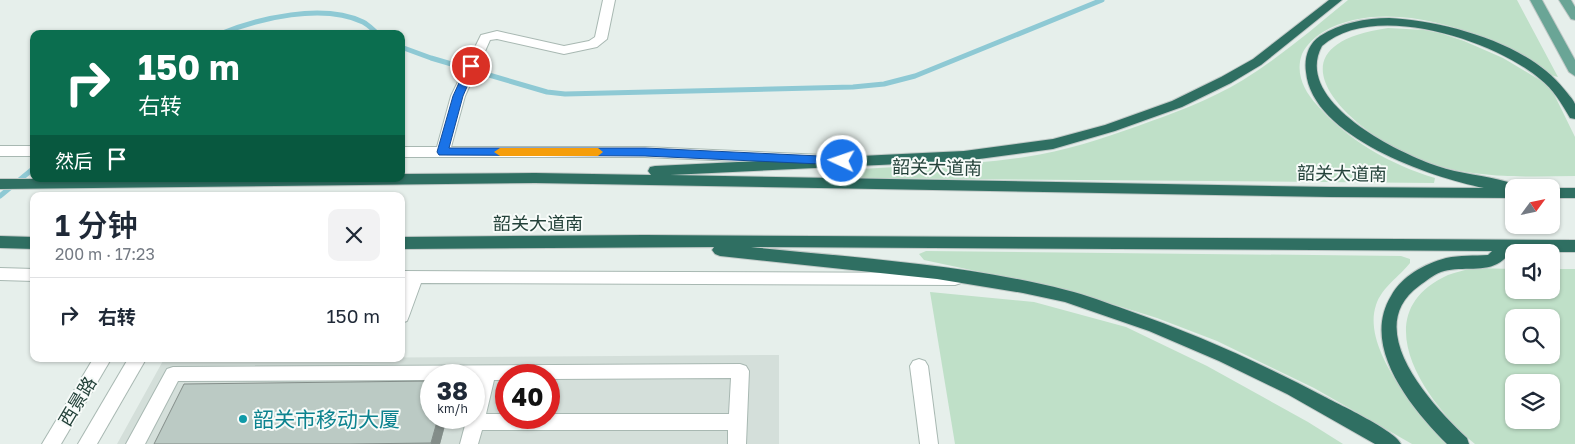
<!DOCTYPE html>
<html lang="zh">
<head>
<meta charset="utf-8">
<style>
  body { margin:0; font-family:"Golos Text","Noto Sans SC",sans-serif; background:#f2f2f3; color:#1f2937; height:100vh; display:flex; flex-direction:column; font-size:19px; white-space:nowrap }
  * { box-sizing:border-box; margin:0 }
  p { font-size:16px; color:#747a83 }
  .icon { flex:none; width:28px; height:28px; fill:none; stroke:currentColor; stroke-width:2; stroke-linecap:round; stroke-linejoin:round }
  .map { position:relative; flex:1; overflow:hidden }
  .drawer { position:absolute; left:30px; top:192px; width:375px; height:170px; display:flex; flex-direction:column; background:#fff; border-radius:10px; box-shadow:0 1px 4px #0004 }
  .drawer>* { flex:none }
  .top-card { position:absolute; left:30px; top:30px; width:375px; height:152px; border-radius:10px; box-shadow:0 1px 4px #0004; background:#0b6e4f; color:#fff; overflow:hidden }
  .needle { width:32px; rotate:57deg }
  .buttons { position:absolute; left:1505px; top:179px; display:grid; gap:10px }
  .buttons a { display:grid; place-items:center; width:55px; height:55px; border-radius:10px; background:#fff; box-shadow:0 1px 4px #0004; font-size:25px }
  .speed { position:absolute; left:420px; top:364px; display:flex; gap:10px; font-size:25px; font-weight:700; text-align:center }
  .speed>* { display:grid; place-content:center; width:65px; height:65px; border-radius:50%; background:#fff; box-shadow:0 1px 4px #0004; line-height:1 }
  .speed small { font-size:12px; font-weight:400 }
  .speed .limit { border:8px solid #d22; background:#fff; color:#111 }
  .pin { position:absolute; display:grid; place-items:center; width:42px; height:42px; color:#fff; margin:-21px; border:2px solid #fff; border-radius:50%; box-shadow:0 1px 5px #0007 }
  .me { position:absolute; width:55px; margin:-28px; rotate:273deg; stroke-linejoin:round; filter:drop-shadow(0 0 4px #0008) }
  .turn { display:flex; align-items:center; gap:18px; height:105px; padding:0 25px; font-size:22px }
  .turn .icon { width:65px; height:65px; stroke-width:2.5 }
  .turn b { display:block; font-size:35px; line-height:42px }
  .then { display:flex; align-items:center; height:48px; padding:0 25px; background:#0003; gap:10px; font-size:19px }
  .round { display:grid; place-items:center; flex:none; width:52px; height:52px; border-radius:10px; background:#f2f2f3 }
  .summary { display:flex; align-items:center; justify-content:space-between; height:85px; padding:0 25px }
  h1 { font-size:30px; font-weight:600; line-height:38px }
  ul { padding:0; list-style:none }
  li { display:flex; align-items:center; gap:15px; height:75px; padding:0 25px; border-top:1px solid #e0e1e3 }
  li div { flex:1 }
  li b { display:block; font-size:19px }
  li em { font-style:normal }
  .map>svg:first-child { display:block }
  .built { fill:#d4dfda; fill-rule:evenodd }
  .green { fill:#bfe0c8; fill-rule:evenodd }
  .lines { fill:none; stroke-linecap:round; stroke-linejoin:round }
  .stream { stroke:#8ec9d4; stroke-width:5 }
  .minor-casing { stroke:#a8b8b2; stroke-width:2 }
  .major-casing { stroke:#c2cac8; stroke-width:2 }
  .highway-casing { stroke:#c2cac8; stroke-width:2 }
  .minor { fill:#fff; fill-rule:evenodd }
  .major { fill:#6aa596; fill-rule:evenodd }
  .highway { fill:#2f6f62; fill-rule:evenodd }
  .wall { fill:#a1aea9 }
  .shaded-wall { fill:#838d89 }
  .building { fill:#bbcac4; stroke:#838d89 }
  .route { fill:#1a73e8; stroke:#114b97 }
  .slow { fill:#f59e0b }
  .culture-dot { fill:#0f9aa8; stroke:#f7fbf9; stroke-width:2 }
  .labels { text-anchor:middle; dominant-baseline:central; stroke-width:4; stroke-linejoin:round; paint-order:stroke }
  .street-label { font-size:18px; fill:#24423a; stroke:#f7fbf9 }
  .near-culture-label { font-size:21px; fill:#0d838f; stroke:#f7fbf9; text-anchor:start }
</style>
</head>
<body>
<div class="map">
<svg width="1575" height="444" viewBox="0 0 1575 444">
  <rect width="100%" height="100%" fill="#e6efeb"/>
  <path class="built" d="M779,355V444H117L164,359ZM431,375H474V418H431ZM506,375H549V418H506Z"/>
  <g class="green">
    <path d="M1348,0H1517L1558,77C1549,76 1543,68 1535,64C1519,53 1499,44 1481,37C1434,18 1369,5 1323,32C1315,37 1306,45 1302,54C1295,73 1304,91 1317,105C1347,140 1391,165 1435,178L1434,183L847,178H837L833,175L835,172L844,170C904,166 966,166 1025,157C1065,151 1101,139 1138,126C1174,113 1210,100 1243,80C1280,57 1314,28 1348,0Z"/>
    <path d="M1388,28L1424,30L1440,33L1464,41L1503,58L1540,80L1552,90L1575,137V176C1519,177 1463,179 1411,156C1346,127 1262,46 1388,28Z"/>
    <path d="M926,251L1401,256L1410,259V263C1399,277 1382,287 1376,305C1361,349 1420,416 1448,444H1412L1314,388L1217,341L1157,318L1070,291L924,260L919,254Z"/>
    <path d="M1473,268L1514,269V290H1551V269H1575V444H1475C1427,404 1362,314 1448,275C1456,272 1465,270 1473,268ZM1514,318H1551V355H1514ZM1514,382H1551V420H1514Z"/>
    <polygon points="930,292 1034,302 1126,327 1207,366 1308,422 1343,444 955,444"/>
  </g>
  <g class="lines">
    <g class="stream">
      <path d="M220,34C259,18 323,3 363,22C369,25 373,30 378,34"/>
      <polyline points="401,47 431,58 547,92 565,94 853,87 884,84 915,76 1102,0"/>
      <polyline points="0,196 34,168"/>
    </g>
    <g class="minor-casing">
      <g id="minor">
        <polygon points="603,0 615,0 607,39 597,47 564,54 497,39 490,40 465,96 451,147 645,147 823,155 828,157 830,160 828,163 823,165 645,157 401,157 401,147 437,147 451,96 481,35 497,31 564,46 589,41 595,37"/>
        <rect x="0" y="146" width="34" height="10"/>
        <polygon points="0,268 34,269 34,281 0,280"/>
        <polygon points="401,271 955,273 961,275 963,279 961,283 955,285 421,283 409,316 407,321 401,323 401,293 405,283 401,283"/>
        <polygon points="93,359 111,359 61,444 42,444"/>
        <polygon points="128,359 146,359 97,444 78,444"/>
        <polygon points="919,359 925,361 928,366 938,444 920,444 910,366 913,361"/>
        <path d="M740,364L746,366L749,371L746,444H728V430H482L478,444H460L467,418H474V391L477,380H474V375H431V380L178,381L145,444H126L167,369L173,367ZM506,375H549V379L731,378L729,414H549V418H506V414H486L494,380H506Z"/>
      </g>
    </g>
    <g class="major-casing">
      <g id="major">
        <polygon points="1530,0 1542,0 1575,60 1575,76 1569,72"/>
        <polygon points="1559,0 1571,0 1575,7 1575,20 1571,19"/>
      </g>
    </g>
    <g class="highway-casing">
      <g id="highway">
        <path d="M1329,0H1342L1261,65L1231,83L1182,107L1115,131L1053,149L964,161L670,175L1330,187L1484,188C1430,177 1312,137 1306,72C1304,58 1308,44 1320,36C1340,23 1366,18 1389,18C1445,21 1528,43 1564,89C1567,93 1573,99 1575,104C1575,108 1575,115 1575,119L1570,118C1562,104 1553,89 1540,79C1494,40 1373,0 1322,46C1292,101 1398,153 1437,166C1460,174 1485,175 1508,182L1509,188H1514V198L1330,197L535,183L0,189V179H401V174L535,173L651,175L648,171L650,167L655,166L964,151L1053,139L1105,125L1172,101L1221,77L1253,59Z"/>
        <rect x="1551" y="188" width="24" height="10"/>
        <path d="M644,235L1575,240V252H1512C1507,256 1503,261 1497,264C1482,272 1458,266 1441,272C1433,275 1426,281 1419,286C1360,329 1432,405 1467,438L1469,444H1447C1412,409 1360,347 1391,296C1402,276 1424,264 1446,258C1460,255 1474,256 1488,255L1492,251L751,247C856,258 964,264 1066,290C1087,295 1107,303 1127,310C1196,334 1261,363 1325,397C1340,405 1396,431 1401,444H1375L1287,394L1219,361L1149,331L1065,302L1023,293L937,279L720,256L715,254L712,250L714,247L401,249V237Z"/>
        <polygon points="0,236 34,237 34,249 0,248"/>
      </g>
    </g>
    <use href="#minor" class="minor"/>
    <use href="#major" class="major"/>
    <use href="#highway" class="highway"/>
  </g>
  <polygon class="wall" points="447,418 440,444 154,444"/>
  <polygon class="shaded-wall" points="438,418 447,418 440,444 431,444 431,443"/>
  <polygon class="building" points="431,381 431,418 438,418 431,443 349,444 154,444 184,384"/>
  <polygon class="route" points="468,63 471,63 476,66 463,96 449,148 645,148 842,157 847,161 842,165 645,156 439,155 437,152 453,96"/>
  <polygon class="slow" points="500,148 598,148 603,152 598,156 500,156 494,152"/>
  <circle class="culture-dot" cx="243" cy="419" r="5"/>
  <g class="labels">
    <g class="street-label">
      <text transform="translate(937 167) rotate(1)">韶关大道南</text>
      <text transform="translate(1342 173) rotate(1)">韶关大道南</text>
      <text x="538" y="223">韶关大道南</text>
      <text transform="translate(77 401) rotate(-59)">西景路</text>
    </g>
    <g class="near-culture-label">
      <text x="253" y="419">韶关市移动大厦</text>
    </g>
  </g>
</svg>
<div class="buttons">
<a><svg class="needle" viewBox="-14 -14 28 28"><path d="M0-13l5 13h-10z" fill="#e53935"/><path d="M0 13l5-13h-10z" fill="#747a83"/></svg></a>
<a><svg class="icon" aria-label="sound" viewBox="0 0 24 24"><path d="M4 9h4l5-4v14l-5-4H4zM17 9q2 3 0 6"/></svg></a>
<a><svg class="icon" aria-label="search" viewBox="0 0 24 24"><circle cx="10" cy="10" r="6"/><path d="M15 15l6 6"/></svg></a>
<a><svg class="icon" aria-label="layers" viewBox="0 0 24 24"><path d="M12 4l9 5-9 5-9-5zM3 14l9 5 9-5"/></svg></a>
</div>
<div class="speed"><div>38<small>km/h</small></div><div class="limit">40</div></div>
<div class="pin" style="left:471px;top:66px;background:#d93025"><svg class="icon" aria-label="arrive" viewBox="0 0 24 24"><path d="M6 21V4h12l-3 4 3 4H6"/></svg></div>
<svg class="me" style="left:842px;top:161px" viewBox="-20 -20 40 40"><circle r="17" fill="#1a73e8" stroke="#fff" stroke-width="3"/><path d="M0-11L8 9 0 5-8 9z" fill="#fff"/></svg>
<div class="top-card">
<div class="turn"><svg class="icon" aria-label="right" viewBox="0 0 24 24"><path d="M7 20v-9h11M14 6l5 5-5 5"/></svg><div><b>150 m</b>右转</div></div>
<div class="then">然后<svg class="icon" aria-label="arrive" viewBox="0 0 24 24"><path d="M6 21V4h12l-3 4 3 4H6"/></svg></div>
</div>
<section class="drawer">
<div class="summary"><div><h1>1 分钟</h1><p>200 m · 17:23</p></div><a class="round"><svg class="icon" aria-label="close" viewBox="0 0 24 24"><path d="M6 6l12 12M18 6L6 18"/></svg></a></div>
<ul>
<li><svg class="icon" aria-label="right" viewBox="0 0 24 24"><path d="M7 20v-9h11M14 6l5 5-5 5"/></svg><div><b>右转</b></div><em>150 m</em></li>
</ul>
</section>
</div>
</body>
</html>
